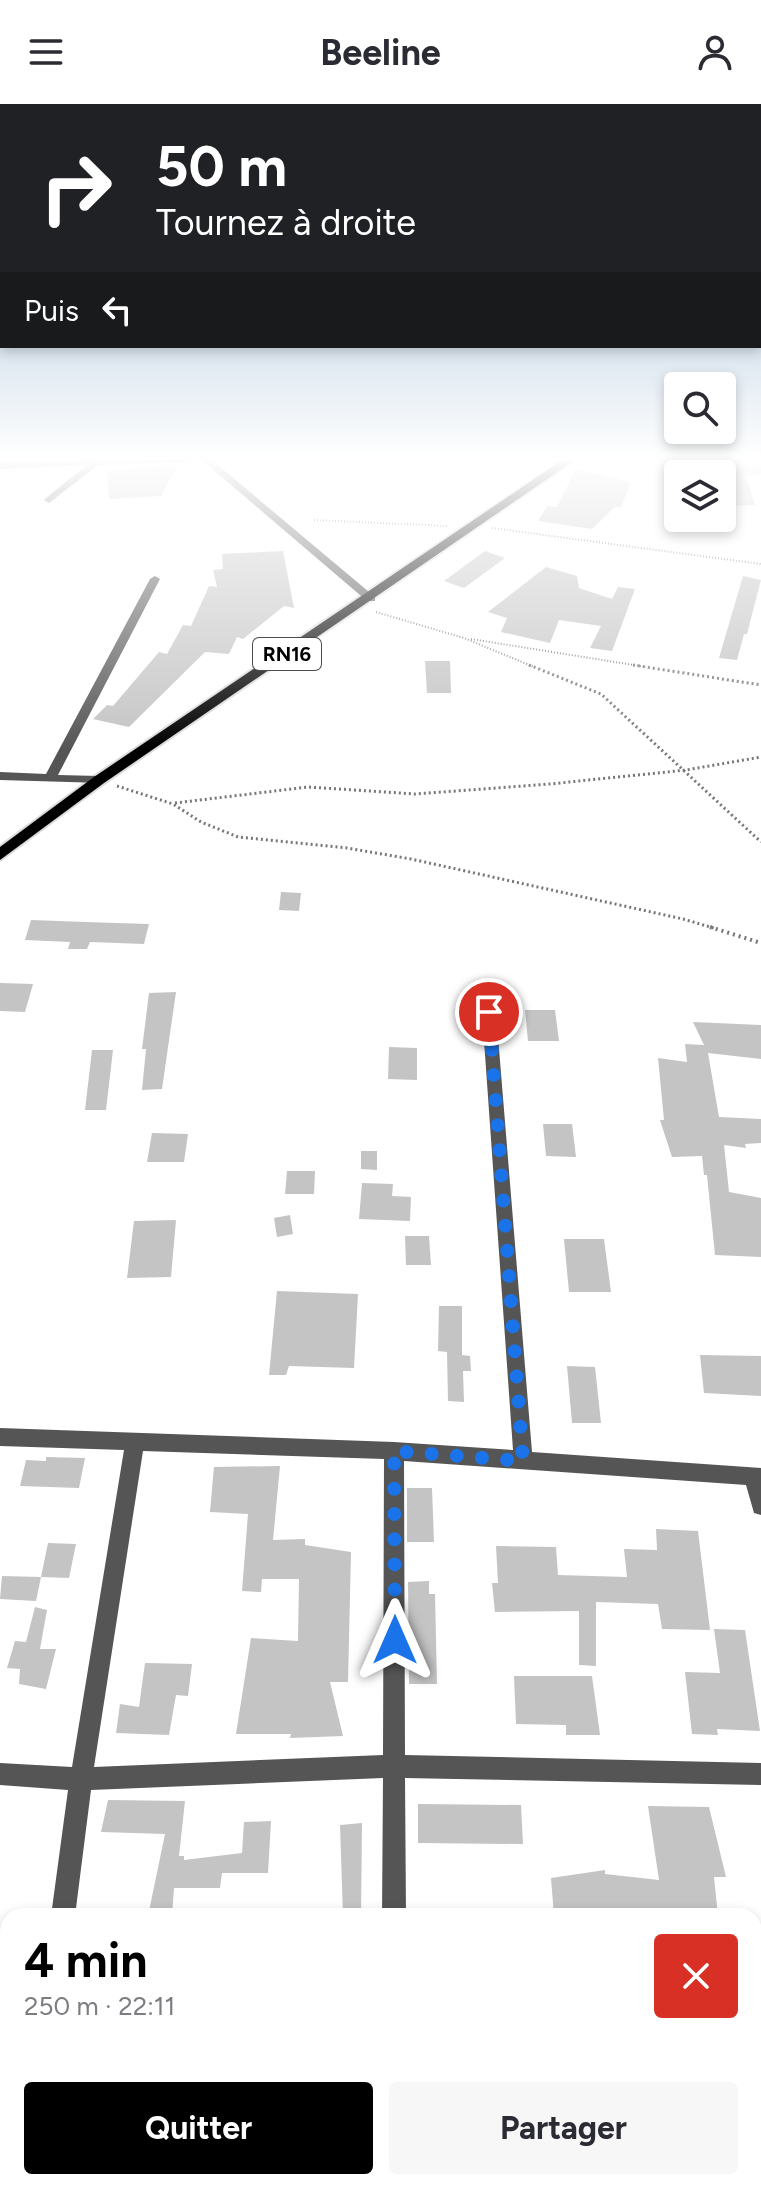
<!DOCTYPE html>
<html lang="fr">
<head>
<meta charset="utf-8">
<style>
  body { margin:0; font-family:Figtree,sans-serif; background:#f7f7f7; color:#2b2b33; height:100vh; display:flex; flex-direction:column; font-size:30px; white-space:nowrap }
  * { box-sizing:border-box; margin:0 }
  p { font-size:26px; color:#7c7c81 }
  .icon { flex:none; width:44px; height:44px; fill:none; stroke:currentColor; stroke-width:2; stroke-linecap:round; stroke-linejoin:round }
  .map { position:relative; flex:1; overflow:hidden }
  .sheet { position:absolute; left:0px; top:1804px; width:762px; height:282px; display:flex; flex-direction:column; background:#fff; border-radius:24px 24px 0 0; box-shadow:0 4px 12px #0003 }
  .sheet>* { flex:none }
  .guide { position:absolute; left:0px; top:0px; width:762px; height:244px; box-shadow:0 4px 12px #0003; background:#202124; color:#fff; overflow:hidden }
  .tools { position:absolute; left:664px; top:268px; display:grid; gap:16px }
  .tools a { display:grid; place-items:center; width:72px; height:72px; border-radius:8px; background:#fff; box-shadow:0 4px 12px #0003; font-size:40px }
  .pin { position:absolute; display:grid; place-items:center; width:68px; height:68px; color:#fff; margin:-34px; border:4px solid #fff; border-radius:50%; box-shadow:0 2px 8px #0007 }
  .me { position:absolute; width:88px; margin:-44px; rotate:0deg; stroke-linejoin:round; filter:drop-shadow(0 0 6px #0008) }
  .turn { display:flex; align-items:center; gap:28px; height:168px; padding:0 24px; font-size:36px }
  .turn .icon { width:104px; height:104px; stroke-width:2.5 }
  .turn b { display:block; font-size:56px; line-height:68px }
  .then { display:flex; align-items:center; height:76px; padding:0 24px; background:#0003; gap:16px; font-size:30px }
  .round { display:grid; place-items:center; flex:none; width:84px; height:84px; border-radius:8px; background:#f7f7f7 }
  .head { display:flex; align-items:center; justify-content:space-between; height:136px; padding:0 24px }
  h1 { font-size:48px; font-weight:700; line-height:60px; color:#000 }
  .cta { display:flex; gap:16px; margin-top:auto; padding:16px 24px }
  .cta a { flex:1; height:92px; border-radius:8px; background:#000; color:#fff; font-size:32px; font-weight:700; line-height:92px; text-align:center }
  .cta a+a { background:#f7f7f7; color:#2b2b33 }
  header { display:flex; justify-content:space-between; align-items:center; height:104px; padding:0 24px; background:#fff; font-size:36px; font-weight:700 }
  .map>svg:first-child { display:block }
  .building { fill:#c4c4c4 }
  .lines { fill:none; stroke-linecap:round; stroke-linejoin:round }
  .primary-casing { stroke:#dbdbdb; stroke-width:4 }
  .path-far2 { stroke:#777; stroke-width:2; stroke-dasharray:1 2; stroke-linecap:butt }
  .path-far1 { stroke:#777; stroke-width:3; stroke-dasharray:2 3; stroke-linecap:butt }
  .path { stroke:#777; stroke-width:4; stroke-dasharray:2 4; stroke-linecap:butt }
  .minor { fill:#555; fill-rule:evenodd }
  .primary { fill:#000; fill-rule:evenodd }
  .route { stroke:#1a73e8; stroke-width:14; stroke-dasharray:0 25.2 }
  .labels { text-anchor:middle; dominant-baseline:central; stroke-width:7; stroke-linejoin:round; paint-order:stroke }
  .shield { fill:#fff; stroke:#4c4c4c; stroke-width:2 }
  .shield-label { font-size:20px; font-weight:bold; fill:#000 }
</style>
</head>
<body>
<header><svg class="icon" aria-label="menu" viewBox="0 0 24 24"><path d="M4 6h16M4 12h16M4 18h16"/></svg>Beeline<svg class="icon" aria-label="person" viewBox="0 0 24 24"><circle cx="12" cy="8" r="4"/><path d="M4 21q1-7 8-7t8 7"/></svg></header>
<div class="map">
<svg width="761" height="2085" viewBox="0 0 761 2085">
  <rect width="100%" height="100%" fill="#fff"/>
  <g class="building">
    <polygon points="722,354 761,358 761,370 743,372 747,376 755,401 723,402"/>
    <polygon points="178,361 161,392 109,395 107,367"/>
    <polygon points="576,365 631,378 621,403 615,403 592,425 538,417 547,402 557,403"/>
    <polygon points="283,447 294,504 284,502 243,535 237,533 229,550 205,548 129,623 93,615 107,601 113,602 159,548 167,550 183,521 191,522 209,482 217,483 213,466 223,465 222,450"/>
    <polygon points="485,447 505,454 464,484 444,477"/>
    <polygon points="546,463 577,472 579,484 612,495 618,483 635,485 612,547 590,544 601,522 559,516 550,539 501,528 507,514 488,508"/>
    <polygon points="743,472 761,476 747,530 744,530 737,556 719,554"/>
    <polygon points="425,557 450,557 451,589 427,589"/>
    <polygon points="281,788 301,789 299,807 279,806"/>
    <polygon points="31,816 86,818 149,820 144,840 90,838 87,845 68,845 70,838 25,836"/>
    <polygon points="0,879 33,880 25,908 0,907"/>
    <polygon points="176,888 162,985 142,986 146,945 142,945 149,889"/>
    <polygon points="525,906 555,906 559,937 528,937"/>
    <polygon points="693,918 761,921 761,955 708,949 719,1013 761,1015 761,1039 745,1040 746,1044 724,1041 729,1088 761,1094 761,1153 715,1151 707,1071 704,1071 702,1052 672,1053 660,1016 664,1016 658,954 687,958 685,940 704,941"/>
    <polygon points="389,943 417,944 417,976 388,975"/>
    <polygon points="92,946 113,946 106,1006 85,1006"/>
    <polygon points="543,1020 572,1020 576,1053 546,1052"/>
    <polygon points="152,1029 188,1030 184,1058 147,1058"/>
    <polygon points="361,1047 377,1047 377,1066 361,1065"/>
    <polygon points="287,1067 315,1067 314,1090 285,1090"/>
    <polygon points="362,1079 393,1080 392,1092 411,1093 410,1117 359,1115"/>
    <polygon points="290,1111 293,1130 277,1133 274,1114"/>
    <polygon points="176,1116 171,1173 127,1174 134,1117"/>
    <polygon points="405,1132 429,1132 431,1161 406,1161"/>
    <polygon points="564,1135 604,1135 611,1188 569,1188"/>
    <polygon points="277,1187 358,1190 354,1264 289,1262 286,1271 269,1271"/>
    <polygon points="439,1202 462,1202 462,1251 470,1252 471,1267 463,1267 464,1298 448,1297 447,1248 438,1247"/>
    <polygon points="700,1251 761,1252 761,1292 704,1289"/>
    <polygon points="567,1262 595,1263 601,1319 572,1319"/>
    <polygon points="46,1353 85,1354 79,1384 20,1382 26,1356 46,1357"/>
    <polygon points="280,1362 273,1436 305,1435 305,1441 351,1448 348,1578 330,1578 343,1632 290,1634 291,1630 236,1630 251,1534 298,1537 299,1475 262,1475 261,1488 242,1487 248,1410 210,1408 214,1363"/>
    <polygon points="407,1384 432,1384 434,1438 407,1438"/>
    <polygon points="656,1425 698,1427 710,1526 662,1525 658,1500 596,1498 596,1562 579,1561 579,1507 495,1508 492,1479 498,1479 496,1442 556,1443 558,1471 627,1473 624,1445 657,1446"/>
    <polygon points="48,1439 76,1440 69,1474 41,1473"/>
    <polygon points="2,1472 41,1473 36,1497 0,1495"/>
    <polygon points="429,1477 429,1490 435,1490 437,1580 409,1580 408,1478"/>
    <polygon points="35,1503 47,1506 40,1545 56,1545 46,1585 19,1580 20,1565 7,1564 15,1537 26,1538"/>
    <polygon points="714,1525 745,1526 760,1627 717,1625 718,1631 692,1630 685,1568 720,1569"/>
    <polygon points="145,1559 192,1560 188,1592 176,1591 169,1631 116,1629 120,1600 139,1603"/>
    <polygon points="514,1572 592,1572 600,1631 566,1631 566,1621 516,1620"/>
    <polygon points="108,1696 185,1697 179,1752 184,1752 184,1756 242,1749 244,1718 271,1717 268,1769 222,1769 220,1784 174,1784 172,1812 148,1812 165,1730 101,1728"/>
    <polygon points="418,1700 521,1701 523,1740 418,1739"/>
    <polygon points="648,1702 709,1703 726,1773 714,1773 718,1812 554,1812 551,1774 605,1766 605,1770 659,1776"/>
    <polygon points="362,1719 361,1812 343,1812 340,1721"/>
  </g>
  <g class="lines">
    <g class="primary-casing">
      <polygon id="primary" points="568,352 581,352 104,679 0,756 0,743 94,673"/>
    </g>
    <g class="path-far2">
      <polyline points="314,416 448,422"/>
      <polyline points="492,424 761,460"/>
      <polyline points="376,508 464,534 534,563"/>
      <polyline points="471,535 646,563"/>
    </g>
    <g class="path-far1">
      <polyline points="529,561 601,590 761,738"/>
      <polyline points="633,561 761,581"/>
      <polyline points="117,682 173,700 201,718 238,733 347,744 411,755 683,815 717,825"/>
      <polyline points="175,699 308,683 415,690 550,680 686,666 761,653"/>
    </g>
    <polyline class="path" points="710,823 761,839"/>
    <g class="minor">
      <polygon points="191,352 276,352 213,357 375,493 375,497 367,497 203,357 98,361 49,399 44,396 46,394 87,361 0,365 0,359"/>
      <polygon points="155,472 160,475 58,671 99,672 105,676 103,679 0,676 0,668 46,670 150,475"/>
      <path d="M489,903L496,908L532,1348L761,1364V1411L754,1409L746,1381L404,1357L405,1651L761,1659V1681L405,1674L406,1812H382L383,1674L91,1686L75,1812H51L68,1686L0,1681V1659L72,1663L124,1346L0,1342V1324L394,1338L513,1346L482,908ZM143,1347L384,1355L383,1651L94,1663Z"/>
      <polygon points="16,2078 42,2078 42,2085 14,2085"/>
      <polygon points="379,2078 405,2078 406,2085 378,2085"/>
    </g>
    <use href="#primary" class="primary"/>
  </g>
  <linearGradient id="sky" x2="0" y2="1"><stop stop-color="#8cadcc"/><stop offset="0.55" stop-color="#fff"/><stop offset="1" stop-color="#fff" stop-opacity="0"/></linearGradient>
  <rect width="761" height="644" fill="url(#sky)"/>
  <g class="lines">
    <polyline class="route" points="395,1536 394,1347 523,1357 489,908"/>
  </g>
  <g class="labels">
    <rect class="shield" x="253" y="534" width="68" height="32" rx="6"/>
    <g class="shield-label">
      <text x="287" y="550">RN16</text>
    </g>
  </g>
</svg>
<div class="tools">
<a><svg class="icon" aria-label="search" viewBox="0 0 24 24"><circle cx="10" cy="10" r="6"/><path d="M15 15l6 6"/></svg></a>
<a><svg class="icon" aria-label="layers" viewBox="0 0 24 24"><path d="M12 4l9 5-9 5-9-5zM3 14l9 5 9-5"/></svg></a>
</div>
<div class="pin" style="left:489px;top:908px;background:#d93025"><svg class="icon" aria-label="arrive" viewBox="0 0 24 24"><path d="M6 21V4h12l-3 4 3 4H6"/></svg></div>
<svg class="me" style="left:395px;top:1536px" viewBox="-20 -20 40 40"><path d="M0-17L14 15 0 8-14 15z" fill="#1a73e8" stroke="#fff" stroke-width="4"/></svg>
<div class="guide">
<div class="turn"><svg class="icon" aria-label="right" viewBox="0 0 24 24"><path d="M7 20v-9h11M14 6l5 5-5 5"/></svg><div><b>50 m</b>Tournez à droite</div></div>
<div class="then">Puis<svg class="icon" aria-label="left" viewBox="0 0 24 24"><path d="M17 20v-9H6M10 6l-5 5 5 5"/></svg></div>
</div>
<section class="sheet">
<div class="head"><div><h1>4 min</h1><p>250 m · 22:11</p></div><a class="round" style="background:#d93025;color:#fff"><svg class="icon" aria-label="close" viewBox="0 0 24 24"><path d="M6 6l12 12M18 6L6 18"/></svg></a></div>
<div class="cta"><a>Quitter</a><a>Partager</a></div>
</section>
</div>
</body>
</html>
